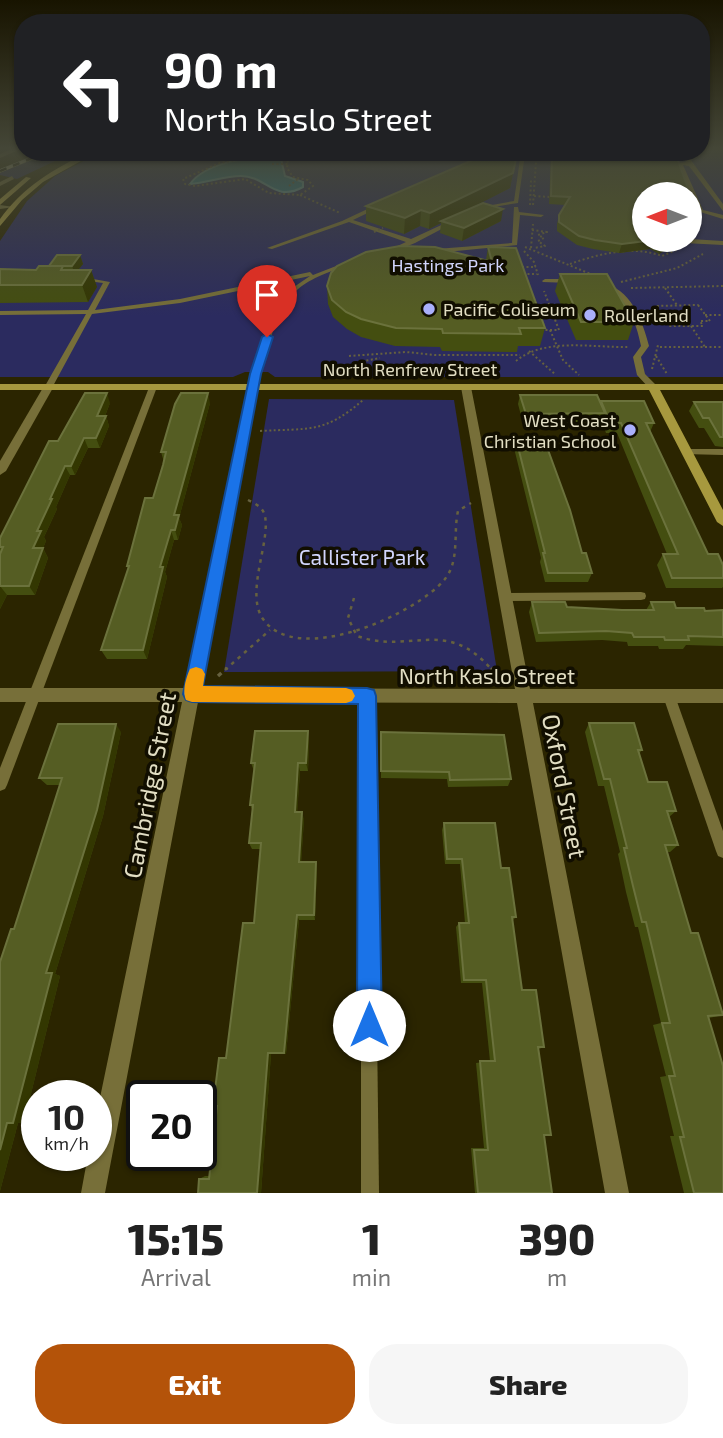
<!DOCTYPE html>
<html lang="en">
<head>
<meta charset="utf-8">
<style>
  body { margin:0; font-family:"Exo 2",sans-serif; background:#f6f6f6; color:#222; height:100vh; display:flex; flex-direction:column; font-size:26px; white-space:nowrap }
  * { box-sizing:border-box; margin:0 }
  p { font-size:23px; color:#767676 }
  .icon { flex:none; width:38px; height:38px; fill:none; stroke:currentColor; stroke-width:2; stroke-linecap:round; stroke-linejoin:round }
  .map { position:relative; height:1193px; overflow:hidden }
  .side { display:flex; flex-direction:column; background:#fff; flex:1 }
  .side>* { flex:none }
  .banner { position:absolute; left:14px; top:14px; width:696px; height:147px; border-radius:28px; box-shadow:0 2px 5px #0004; background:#202124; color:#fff; overflow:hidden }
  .needle { width:46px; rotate:270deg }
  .fabs { position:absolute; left:632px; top:182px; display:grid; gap:14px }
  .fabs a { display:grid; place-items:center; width:70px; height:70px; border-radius:50%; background:#fff; box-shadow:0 2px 5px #0004; font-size:35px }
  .speed { position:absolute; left:21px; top:1080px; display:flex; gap:14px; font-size:35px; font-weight:700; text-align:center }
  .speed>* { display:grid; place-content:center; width:91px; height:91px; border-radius:50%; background:#fff; box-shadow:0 2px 5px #0004; line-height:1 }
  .speed small { font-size:18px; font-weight:400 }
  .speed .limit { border:4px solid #111; border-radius:10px; background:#fff; color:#111 }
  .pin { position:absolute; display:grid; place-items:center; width:60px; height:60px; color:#fff; margin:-72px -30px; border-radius:50% 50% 50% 0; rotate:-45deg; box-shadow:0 0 7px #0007 }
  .pin .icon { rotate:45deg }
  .me { position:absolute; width:77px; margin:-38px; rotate:0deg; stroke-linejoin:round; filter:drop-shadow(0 0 5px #0008) }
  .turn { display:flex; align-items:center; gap:24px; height:147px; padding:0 35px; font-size:32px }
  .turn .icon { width:91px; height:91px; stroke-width:2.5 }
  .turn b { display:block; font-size:49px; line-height:60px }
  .eta { display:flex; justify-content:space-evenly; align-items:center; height:119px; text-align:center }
  .eta b { font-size:42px; font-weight:800; line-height:49px }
  .action { display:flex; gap:14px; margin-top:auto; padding:14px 35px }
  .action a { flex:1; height:80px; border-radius:28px; background:#b45309; color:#fff; font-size:28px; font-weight:800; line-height:80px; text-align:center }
  .action a+a { background:#f6f6f6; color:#222 }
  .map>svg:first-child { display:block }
  .green { fill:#2b2b5f; fill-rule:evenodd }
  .water { fill:#297b91; stroke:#6099a0; stroke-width:2 }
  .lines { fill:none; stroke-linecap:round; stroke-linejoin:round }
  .path-far2 { stroke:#66613f; stroke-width:2; stroke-dasharray:2 2.5; stroke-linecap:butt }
  .path-far1 { stroke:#66613f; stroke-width:2.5; stroke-dasharray:3.5 5; stroke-linecap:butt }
  .path { stroke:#66613f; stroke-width:3.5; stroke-dasharray:4.5 6; stroke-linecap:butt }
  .lane { fill:#776f39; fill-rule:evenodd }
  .street { fill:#776f39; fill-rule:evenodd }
  .secondary { fill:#a7993e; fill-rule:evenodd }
  .rail-casing { stroke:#bdb89b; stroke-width:3.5 }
  .rail { stroke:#110e00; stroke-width:2.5; stroke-dasharray:7; stroke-linecap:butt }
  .path-bridge { stroke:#66613f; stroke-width:2; stroke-dasharray:2 2.5; stroke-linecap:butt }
  .wall { fill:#444e10 }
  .shaded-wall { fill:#333701 }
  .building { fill:#555d23; stroke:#6b723c; stroke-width:2 }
  .route { fill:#1a73e8; stroke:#114b97; stroke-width:2 }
  .slow { fill:#f59e0b }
  .poi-dot { fill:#aab0fb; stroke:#110e00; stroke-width:2.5 }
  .labels { text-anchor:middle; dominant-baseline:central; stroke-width:7; stroke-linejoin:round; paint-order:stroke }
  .far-park-label { font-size:18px; fill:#d2d6fd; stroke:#110e00 }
  .far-poi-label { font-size:18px; fill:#e2dec3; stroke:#110e00; text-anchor:start }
  .far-street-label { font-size:18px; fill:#e2dec3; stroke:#110e00 }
  .park-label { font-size:21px; fill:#d2d6fd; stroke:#110e00 }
  .street-label { font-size:21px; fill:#e2dec3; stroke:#110e00 }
  .near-street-label { font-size:24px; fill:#e2dec3; stroke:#110e00 }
</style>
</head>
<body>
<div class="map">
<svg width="723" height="1193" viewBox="0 0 723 1193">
  <rect width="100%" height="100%" fill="#2b2500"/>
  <g class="green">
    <path d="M702,149H723V377H275L268,372H245L233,377H0V241L27,201L55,176L101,152H702ZM644,194H690V240H644Z"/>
    <polygon points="50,152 74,152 17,179 0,175 0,173"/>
    <polygon points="269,399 454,400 497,671 224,672"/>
  </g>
  <path class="water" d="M275,156L281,159L285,176L303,182V187C274,203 267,176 241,176C224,176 207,183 190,184C206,162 249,157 275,156Z"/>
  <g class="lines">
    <g class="path-far2">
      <polyline points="711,149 723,150"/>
      <polygon points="264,154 288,158 287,168 293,177 308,180 313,186 300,195 269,193 245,179 195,186 185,184 183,179 220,163"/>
      <polyline points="272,164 288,164"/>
      <polyline points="289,186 299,178"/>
      <polyline points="300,195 340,213"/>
      <polyline points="534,196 550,197"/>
      <polyline points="530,205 531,180"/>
      <polyline points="533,205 536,162"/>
      <polyline points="532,230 547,232 538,235 544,238 538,241 545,246 534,248"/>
      <polyline points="525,247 593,275"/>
      <polyline points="531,248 533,224"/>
      <polyline points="524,251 534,262 538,275"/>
      <path d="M570,264C598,254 633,245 662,256L678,249"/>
      <polyline points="522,267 536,267"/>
      <polyline points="523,274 537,274"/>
      <polyline points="621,282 677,268 703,254"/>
      <polyline points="631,288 723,286"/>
      <polyline points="665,288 677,305"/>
      <polygon points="698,305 710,321 700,321 703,326 669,326 656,306"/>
      <polyline points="539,314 553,314"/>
      <polyline points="705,315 723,315"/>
      <polyline points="691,326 705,347"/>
      <polyline points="541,330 559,330 544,291"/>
      <polyline points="550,330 563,360 579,375"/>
      <polyline points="660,347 723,347"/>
      <polyline points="529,351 556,375"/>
      <polyline points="349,356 406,352 435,355 520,355"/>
      <polyline points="656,356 667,374"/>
      <path d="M516,361C545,337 594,348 629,347"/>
      <polyline points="652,369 658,345"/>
      <polyline points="338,374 364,361 380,358"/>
      <path d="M260,431C309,428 324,434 363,400"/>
    </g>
    <g class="path-far1">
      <path d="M248,500C254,503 261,506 264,513C273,537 244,592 263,619C297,668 417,614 445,579C460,560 453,533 458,511L471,503"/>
      <path d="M354,598L348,618L357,636C411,655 446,616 492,670"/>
      <polyline points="225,670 270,630"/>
    </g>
    <g class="path">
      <polyline points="491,668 499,677"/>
      <polyline points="218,676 227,668"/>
    </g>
    <g class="lane">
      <polygon points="324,152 329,152 327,155 335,157 343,152 348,152 336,160 322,156"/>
      <polygon points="521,152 567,156 565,157 525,154 518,203 481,209 481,207 514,201"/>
      <polygon points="376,205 378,208 353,220 411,239 450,221 455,222 415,243 391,253 389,252 389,250 406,242 349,222 272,249 267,248 342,221"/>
      <polygon points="514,207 518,207 519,212 544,215 541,217 520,215 517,245 436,253 433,251 436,249 512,243"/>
      <path d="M349,261L351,262V264C299,282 285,290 269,344C265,359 260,372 257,387L253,389L249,387L251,378L267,330L279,302L288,291L310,276L180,303L92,314L53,386L49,388L45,386L86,314L0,315V311L88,310L103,283L80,280L79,279L82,277L110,282L95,310L180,299L310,272L313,275Z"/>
      <polygon points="545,279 570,279 573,281 570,283 543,282 542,281"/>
      <path d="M602,284C630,286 643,322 649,346L641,357L645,374L656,385V389H650L637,375L633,357L641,346C636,321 627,297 602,286Z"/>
      <polygon points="150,385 157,387 7,785 5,789 0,791 0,768"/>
      <polygon points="687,449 723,449 723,455 684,454 684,450"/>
      <polygon points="641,592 645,593 646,596 645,599 641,600 506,601 502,600 501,597 502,594 506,593"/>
      <polygon points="367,691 371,692 373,696 379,1193 361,1193 361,696 363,692"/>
      <polygon points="669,691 673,692 675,696 723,831 723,858 718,856 716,851 663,696 665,692"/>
    </g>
    <g class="street">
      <polygon points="12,149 21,149 0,158 0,154"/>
      <polygon points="679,152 685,152 723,204 723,211 689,166 683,165 703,210 723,215 723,219 697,211 676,163 686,162"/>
      <polygon points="12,176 14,179 0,186 0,182"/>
      <polygon points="0,205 14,207 0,209"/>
      <polygon points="690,239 723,241 723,245 684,243 680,241"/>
      <polygon points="49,383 54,386 6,471 0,475 0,461 44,386"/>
      <polygon points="253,384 258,387 201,688 515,689 461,387 466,384 471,387 530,689 723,689 723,703 533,703 629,1193 605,1193 517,703 198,702 105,1193 81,1193 88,1155 96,1155 96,1117 182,702 0,702 0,688 185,688 248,387"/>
    </g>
    <g class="secondary">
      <path d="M89,152H97L43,182L22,200L0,226V219C23,187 53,169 89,152Z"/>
      <polygon points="26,177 31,178 0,205 0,199"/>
      <polygon points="0,384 723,384 723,390 660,390 723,510 723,526 717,522 649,390 0,390"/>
    </g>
    <g class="rail-casing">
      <polyline id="rail" points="0,171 47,152"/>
    </g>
    <use href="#rail" class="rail"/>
    <polyline class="path-bridge" points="374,232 383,228"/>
  </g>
  <g class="wall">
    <polygon points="552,152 578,152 677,158 694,205 691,214 690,214 690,194 644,194 644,240 676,240 671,247 659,254 650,249 619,253 593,249 577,245 557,231 557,224 559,215 565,205 549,204 551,158"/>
    <polygon points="513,173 510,188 468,209 501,221 462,241 440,233 441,223 429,229 420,226 404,234 366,221 366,206"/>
    <polygon points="488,247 545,328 540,346 518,346 517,352 442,351 440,347 395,346 361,337 347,329 333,317 328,304 327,286 486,260"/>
    <polygon points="80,255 83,264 78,270 91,270 97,287 88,302 0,303 0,269 36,270 49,266"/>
    <polygon points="560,274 634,322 628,340 576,340 555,291"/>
    <polygon points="520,395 600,403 601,401 654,423 650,432 708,554 723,565 723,587 722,588 666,588 657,565 663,554 667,554 617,433 606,433 602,422 601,423 523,423 518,404"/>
    <polygon points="694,402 723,402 723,447 715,446 704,428 699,428 689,411"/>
    <polygon points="110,403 105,416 106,416 109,426 100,448 88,448 75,475 70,475 56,507 57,509 44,537 46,541 43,548 48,558 35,595 7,595 0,609 0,538"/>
    <polygon points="210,403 179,518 182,525 178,540 174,540 165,572 167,577 147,659 107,659 101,650 128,569 127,566 153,498 164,462 161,452"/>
    <polygon points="516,439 592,573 588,582 545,582 540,562 541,558 514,448"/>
    <polygon points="532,602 567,607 622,610 646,610 651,602 676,608 705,611 723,610 723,646 686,645 683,649 659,649 658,646 628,646 627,642 602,640 536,642 529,612"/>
    <polygon points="589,723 642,750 639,754 648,782 676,811 669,817 678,845 670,852 667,852 691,933 723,1015 709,1018 723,1193 684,1193 670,1136 674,1136 660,1077 666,1076 653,1025 661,1023 638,927 635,927 626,892 618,854 620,852 604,786 598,786 585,732"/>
    <polygon points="121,732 103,816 55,974 60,976 24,1122 18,1123 0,1191 0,962 14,929 60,785 47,785 39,778"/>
    <polygon points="381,732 511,779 508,786 448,787 447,779 381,778"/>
    <polygon points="309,739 308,771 300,771 297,812 304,819 301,862 316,862 317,867 315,920 299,920 286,1054 271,1054 261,1193 199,1179 205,1176 209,1176 226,1058 254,923 261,849 252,849 249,843 253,811 250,805 254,771 251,763"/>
    <polygon points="444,823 501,868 516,917 512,921 522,990 544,1047 539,1049 544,1135 552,1193 475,1193 471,1148 484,1148 476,1063 490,1061 482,983 461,983 456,927 459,923 465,923 460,864 445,864 442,830"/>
  </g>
  <g class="shaded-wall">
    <polygon points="516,159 510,188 444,222 441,221 441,223 429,229 430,213"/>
    <polygon points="503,209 501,221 462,241 464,228"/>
    <polygon points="421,210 420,226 404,234 405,218"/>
    <polygon points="654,240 650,249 619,253 622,244"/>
    <polygon points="671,240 676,240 671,247 659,254 663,245"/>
    <polygon points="80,255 83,264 75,274 72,266"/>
    <polygon points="91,270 97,287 88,302 82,285"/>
    <polygon points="107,393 110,403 101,426 97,416"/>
    <polygon points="208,393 210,403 179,518 182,525 178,540 175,530 174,515"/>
    <polygon points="106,416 109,426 100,448 96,438"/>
    <polygon points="84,438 88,448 75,475 71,466"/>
    <polygon points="65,466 70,475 56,507 57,509 44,537 46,541 43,548 48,558 35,595 29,586 33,548 37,531 50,499"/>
    <polygon points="171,530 174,540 165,572 167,577 147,659 143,650 160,567"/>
    <polygon points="0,586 7,595 0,609"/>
    <polygon points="116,724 121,732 103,816 55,974 60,976 24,1122 18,1123 0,1191 0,1150 46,973"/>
    <polygon points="308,731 309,739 308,771 306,763"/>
    <polygon points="298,763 300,771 297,819 295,812"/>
    <polygon points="302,812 304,819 301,867 299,862"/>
    <polygon points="316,862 317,867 315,920 314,915"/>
    <polygon points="297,915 299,920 286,1054 284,1053"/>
    <polygon points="268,1053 271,1054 261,1193 257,1193"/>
  </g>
  <g class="building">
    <polygon points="552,152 578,152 677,158 694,205 690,205 690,194 644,194 644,240 671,240 663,245 654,240 622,244 595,240 579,236 559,222 559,215 570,197 551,196"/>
    <polygon points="482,156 516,159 513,173 430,213 421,210 405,218 366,206"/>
    <polygon points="483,203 503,209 464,228 441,221"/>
    <polygon points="400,246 435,247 492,262 488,247 516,248 545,328 519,328 521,334 443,333 442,329 396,328 361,319 346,312 332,300 327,286 331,273 337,266 366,252"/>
    <polygon points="57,255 80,255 72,266 49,266"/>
    <polygon points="39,266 63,266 61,270 91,270 82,285 0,285 0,269 36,270"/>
    <polygon points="560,274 607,274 634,322 581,322"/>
    <polygon points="85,393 107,393 97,416 106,416 96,438 84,438 71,466 65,466 50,499 52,499 37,531 41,531 33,548 43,548 29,586 0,586 0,554 3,547 0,547 0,538 49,441 58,441"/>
    <polygon points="181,393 208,393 174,515 179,515 175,530 171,530 160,567 163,567 143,650 101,650 129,566 127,566 145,498 153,498 163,465 166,452 161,452 175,404"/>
    <polygon points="520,395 597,395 605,413 526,414"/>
    <polygon points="601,401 644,401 654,423 646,423 708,554 718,554 723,565 723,578 672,578 663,554 678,554 621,423 610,423"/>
    <polygon points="694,402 723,402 723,437 720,437 709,418 703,418"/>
    <polygon points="516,439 544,439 570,510 582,553 586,553 592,573 548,573 543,553 545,553"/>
    <polygon points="532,602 565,602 567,607 622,610 654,610 651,602 674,602 676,608 704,608 705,611 723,610 723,637 688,636 689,640 665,640 664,637 634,637 632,633 606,631 539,633"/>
    <polygon points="589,723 634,723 642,750 638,750 648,782 667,782 676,811 667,811 678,845 665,845 691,933 698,933 723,1015 708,1016 723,1066 723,1193 694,1193 680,1137 684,1137 669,1076 675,1076 662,1023 670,1023 646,922 642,922 633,886 624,848 627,848 610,779 604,779"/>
    <polygon points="58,724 116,724 97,810 46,973 52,973 13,1123 7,1123 0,1150 0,962 11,929 14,929 62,778 39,778"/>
    <polygon points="255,731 308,731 306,763 298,763 295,812 302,812 299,862 316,862 314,915 297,915 284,1053 268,1053 257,1193 198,1193 199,1179 209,1179 217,1106 213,1106 219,1058 226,1058 243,923 254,923 261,843 249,843 253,805 250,805 255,763 251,763"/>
    <polygon points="381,732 504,735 511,779 450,780 449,772 381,771"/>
    <polygon points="444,823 495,823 501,868 509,868 516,917 512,917 522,990 536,990 544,1047 538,1047 551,1135 544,1135 552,1193 478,1193 474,1150 488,1150 480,1061 495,1061 486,980 464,980 459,923 469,923 462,859 447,859"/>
  </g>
  <linearGradient id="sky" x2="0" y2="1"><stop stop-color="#181400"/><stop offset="0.47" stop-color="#444637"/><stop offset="1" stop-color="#444637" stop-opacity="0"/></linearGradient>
  <rect width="723" height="316" fill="url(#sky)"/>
  <polygon class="route" points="267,334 273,337 261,374 203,686 367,688 374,690 376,696 382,1025 378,1034 369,1038 360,1034 357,1025 358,704 192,702 186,700 183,694 250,374 262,337"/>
  <path class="slow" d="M196,667L202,669L205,674L203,686L346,688L352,690L355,696L352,701L346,703L192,702L186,700C182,691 186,678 190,669Z"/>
  <g class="poi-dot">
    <circle cx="429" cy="309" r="7"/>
    <circle cx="590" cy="315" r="7"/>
    <circle cx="630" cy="430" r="7"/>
  </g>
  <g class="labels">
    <g class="far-park-label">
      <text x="448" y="265">Hastings Park</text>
    </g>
    <g class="far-poi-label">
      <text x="443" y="309">Pacific Coliseum</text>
      <text x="604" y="315">Rollerland</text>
      <text x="616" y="420" text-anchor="end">West Coast<tspan x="616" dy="21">Christian School</tspan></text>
    </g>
    <g class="far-street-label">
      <text x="410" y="369">North Renfrew Street</text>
    </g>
    <g class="park-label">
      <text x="362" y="556">Callister Park</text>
    </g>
    <g class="street-label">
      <text x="487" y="675">North Kaslo Street</text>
    </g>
    <g class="near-street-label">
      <text transform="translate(149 785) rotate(-79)">Cambridge Street</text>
      <text transform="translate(565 786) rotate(79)">Oxford Street</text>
    </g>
  </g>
</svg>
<div class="fabs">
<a><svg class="needle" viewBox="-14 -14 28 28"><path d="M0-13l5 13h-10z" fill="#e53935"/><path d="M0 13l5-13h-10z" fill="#767676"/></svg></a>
</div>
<div class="speed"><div>10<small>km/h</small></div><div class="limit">20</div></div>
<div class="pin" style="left:267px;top:337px;background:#d93025"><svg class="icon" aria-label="arrive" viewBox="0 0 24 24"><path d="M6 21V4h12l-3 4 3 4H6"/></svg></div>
<svg class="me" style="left:369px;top:1025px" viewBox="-20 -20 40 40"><circle r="19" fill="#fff"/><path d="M0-13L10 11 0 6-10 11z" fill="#1a73e8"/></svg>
<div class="banner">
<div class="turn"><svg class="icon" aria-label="left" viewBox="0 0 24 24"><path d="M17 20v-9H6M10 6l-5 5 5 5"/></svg><div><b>90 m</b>North Kaslo Street</div></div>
</div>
</div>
<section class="side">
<div class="eta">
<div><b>15:15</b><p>Arrival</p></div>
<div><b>1</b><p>min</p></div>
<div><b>390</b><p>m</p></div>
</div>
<div class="action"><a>Exit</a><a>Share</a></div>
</section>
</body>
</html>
